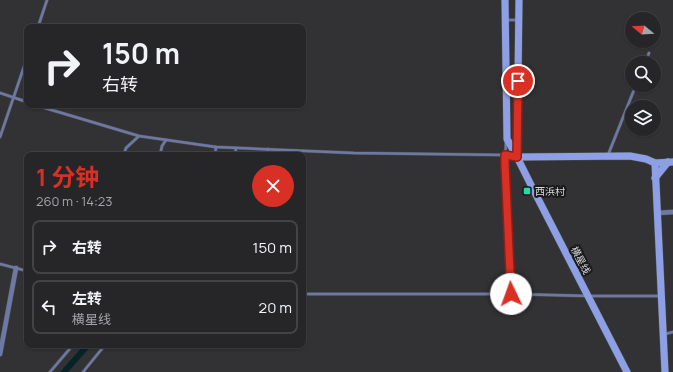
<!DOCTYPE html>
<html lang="zh">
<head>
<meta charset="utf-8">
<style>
  body { margin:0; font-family:Manrope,"Noto Sans SC",sans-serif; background:#2e2e30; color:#f1f3f6; height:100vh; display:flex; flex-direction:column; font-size:15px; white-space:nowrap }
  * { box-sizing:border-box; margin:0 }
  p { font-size:13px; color:#a4a5a8 }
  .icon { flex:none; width:22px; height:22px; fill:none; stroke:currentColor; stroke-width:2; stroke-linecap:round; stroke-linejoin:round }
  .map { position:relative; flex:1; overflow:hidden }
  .details { position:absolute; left:24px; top:152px; width:282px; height:196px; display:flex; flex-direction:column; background:#262628; border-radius:8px; box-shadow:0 1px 3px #0004,0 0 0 1px #424345 }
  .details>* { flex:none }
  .top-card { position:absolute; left:24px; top:24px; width:282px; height:84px; border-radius:8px; box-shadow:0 1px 3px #0004,0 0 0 1px #424345; background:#262628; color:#f1f3f6; overflow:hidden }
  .needle { width:26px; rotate:288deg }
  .tools { position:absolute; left:625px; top:12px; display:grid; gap:8px }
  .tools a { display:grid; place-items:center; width:36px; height:36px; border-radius:50%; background:#262628; box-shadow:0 1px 3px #0004,0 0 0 1px #424345; font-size:20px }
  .pin { position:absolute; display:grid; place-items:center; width:34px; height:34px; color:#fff; margin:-17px; border:2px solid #fff; border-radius:50%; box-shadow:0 1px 4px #0007 }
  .me { position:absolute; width:44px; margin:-22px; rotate:357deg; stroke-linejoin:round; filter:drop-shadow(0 0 3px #0008) }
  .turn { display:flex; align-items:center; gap:14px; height:84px; padding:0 12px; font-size:18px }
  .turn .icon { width:52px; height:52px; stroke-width:2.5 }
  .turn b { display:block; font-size:28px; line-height:34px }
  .round { display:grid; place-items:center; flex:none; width:42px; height:42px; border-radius:21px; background:#2e2e30 }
  .headline { display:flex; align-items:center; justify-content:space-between; height:68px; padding:0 12px }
  h1 { font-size:24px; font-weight:700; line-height:30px; color:#d93025 }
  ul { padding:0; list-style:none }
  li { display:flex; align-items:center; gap:12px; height:54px; margin:0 8px 6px; padding:0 4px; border:2px solid #424345; border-radius:8px }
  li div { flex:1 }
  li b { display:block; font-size:15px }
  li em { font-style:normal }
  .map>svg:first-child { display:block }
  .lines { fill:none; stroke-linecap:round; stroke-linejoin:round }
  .canal { stroke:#052427; stroke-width:6 }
  .lane-casing { stroke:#505053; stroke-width:3.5 }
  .street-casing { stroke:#505053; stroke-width:5.5 }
  .secondary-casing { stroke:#505053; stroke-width:8 }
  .lane { stroke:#6d79a4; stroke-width:2.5 }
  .street { stroke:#6d79a4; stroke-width:4.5 }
  .secondary { stroke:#8ea0e5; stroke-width:7 }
  .route-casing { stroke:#8d1f18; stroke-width:10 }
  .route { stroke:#d93025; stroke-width:7 }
  .poi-dot { fill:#2dd5ab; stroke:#1a1a1b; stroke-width:1.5 }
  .labels { text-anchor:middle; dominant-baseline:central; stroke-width:4; stroke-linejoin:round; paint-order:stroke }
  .poi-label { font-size:10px; fill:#d8d7d9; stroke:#1a1a1b; text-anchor:start }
  .street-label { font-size:10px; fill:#d8d7d9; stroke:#1a1a1b }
</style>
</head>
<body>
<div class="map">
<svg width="673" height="372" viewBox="0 0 673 372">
  <rect width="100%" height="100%" fill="#323235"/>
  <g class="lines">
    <polyline class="canal" points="64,372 88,345"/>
    <g class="lane-casing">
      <g id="lane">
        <polyline points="506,20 519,20"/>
        <polyline points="38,27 47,0"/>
        <polyline points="645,63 649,53"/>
        <polyline points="0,93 27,102"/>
        <polyline points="35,105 139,136 216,147 354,153 505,155 515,156"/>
        <polyline points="0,137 27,58"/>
        <polyline points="506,141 505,164 511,294"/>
        <polyline points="124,154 126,148 139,136"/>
        <polyline points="160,155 162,146 166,140"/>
        <polyline points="215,155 216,147"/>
        <polyline points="235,155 236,148"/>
        <polyline points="266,155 268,149"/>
        <polyline points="608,155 636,85"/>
        <polyline points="0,264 27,271"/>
        <polyline points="303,294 511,294 589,296 661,296"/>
        <polyline points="665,334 673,332"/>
        <polyline points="50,372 73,345"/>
        <polyline points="83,372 105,345"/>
      </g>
    </g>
    <g class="street-casing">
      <g id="street">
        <polyline points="657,213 673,212"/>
        <polyline points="0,354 16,268"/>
      </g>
    </g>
    <g class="secondary-casing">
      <g id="secondary">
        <polyline points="505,0 507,139 517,157 533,189 627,372"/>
        <polyline points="517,157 630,156 646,159 655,163 673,162"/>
        <polyline points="517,157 519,0"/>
        <polyline points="655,163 665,372"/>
        <polyline points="655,178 668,162"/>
      </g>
    </g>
    <use href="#lane" class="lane"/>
    <use href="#street" class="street"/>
    <use href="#secondary" class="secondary"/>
  </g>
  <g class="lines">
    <g class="route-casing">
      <polyline id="route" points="511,294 505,164 505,155 517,157 518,81"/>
    </g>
    <use href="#route" class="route"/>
  </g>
  <rect class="poi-dot" x="523" y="187" width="8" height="8" rx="2"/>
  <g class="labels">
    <g class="poi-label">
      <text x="535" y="191">西浜村</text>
    </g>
    <g class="street-label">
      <text transform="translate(581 260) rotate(62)">横星线</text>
    </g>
  </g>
</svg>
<div class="tools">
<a><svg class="needle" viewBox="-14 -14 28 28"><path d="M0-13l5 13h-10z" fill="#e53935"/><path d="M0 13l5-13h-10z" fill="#a4a5a8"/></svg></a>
<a><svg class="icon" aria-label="search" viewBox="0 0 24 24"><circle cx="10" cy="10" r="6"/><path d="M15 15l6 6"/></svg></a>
<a><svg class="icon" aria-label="layers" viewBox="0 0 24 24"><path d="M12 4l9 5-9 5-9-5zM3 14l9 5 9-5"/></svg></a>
</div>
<div class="pin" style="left:518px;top:81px;background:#d93025"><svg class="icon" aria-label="arrive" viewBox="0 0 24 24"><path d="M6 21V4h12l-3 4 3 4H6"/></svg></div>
<svg class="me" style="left:511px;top:294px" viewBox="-20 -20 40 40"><circle r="19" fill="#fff"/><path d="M0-13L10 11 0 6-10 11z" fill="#d93025"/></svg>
<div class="top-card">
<div class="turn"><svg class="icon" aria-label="right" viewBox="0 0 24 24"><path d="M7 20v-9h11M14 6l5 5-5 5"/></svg><div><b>150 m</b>右转</div></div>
</div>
<section class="details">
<div class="headline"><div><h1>1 分钟</h1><p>260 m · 14:23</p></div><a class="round" style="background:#d93025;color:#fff"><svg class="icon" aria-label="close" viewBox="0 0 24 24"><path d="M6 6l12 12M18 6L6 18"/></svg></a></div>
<ul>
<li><svg class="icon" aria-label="right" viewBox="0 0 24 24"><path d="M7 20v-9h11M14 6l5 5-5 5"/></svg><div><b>右转</b></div><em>150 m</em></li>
<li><svg class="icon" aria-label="left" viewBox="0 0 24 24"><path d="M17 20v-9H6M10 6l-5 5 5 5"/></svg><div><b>左转</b><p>横星线</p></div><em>20 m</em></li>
</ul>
</section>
</div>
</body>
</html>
